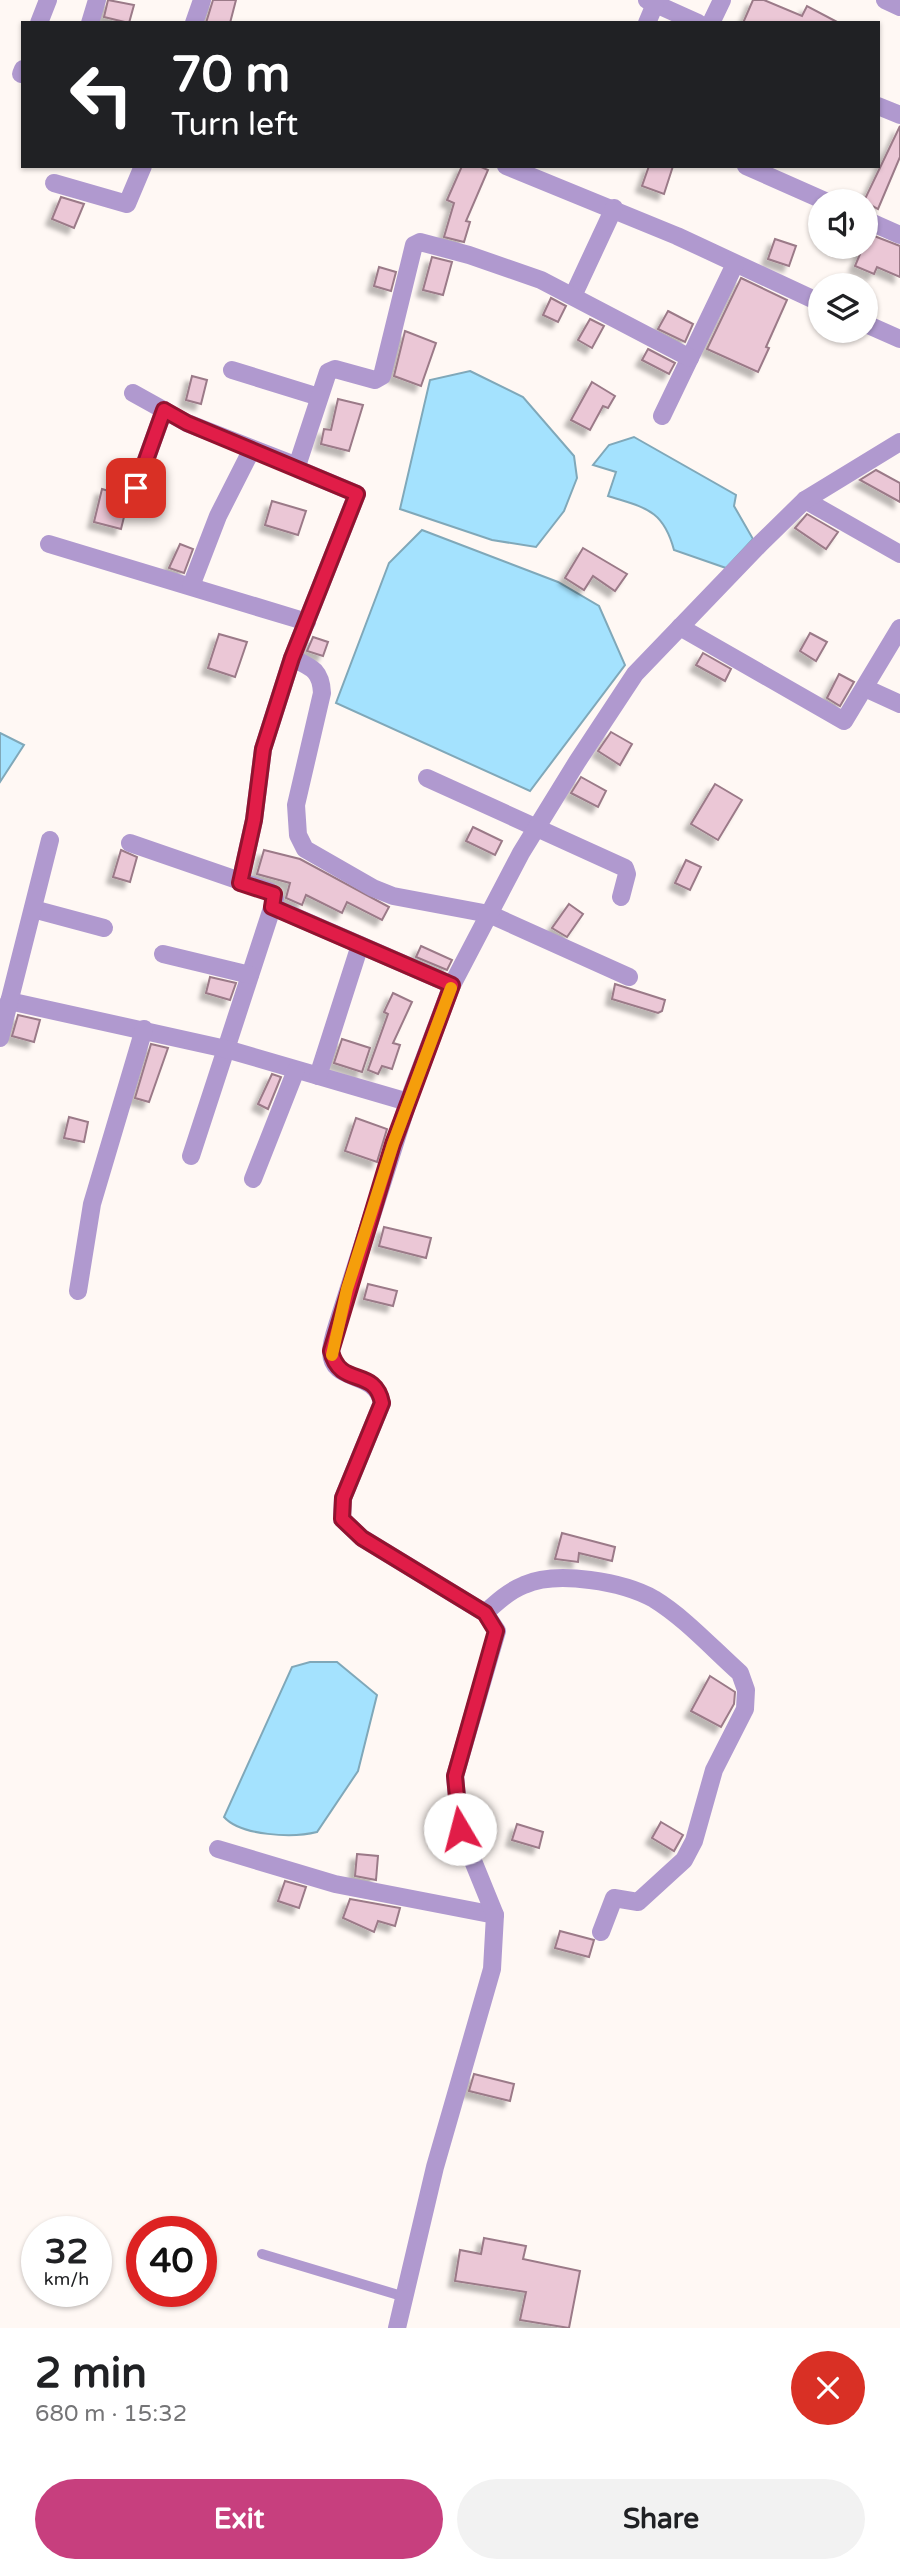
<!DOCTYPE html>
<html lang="en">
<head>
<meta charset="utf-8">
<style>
  body { margin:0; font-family:"Varela Round",sans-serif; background:#f2f2f2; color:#202124; height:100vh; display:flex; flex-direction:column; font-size:26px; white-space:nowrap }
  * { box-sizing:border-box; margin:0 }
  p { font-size:23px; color:#757577 }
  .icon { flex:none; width:38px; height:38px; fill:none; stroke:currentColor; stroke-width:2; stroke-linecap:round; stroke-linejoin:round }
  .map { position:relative; height:2328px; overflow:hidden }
  .sheet { display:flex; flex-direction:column; background:#fff; flex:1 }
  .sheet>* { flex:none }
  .guide { position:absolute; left:21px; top:21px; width:859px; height:147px; border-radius:0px; box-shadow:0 2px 5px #0004; background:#202124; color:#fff; overflow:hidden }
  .buttons { position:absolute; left:808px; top:189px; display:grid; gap:14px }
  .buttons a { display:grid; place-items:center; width:70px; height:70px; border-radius:50%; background:#fff; box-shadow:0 2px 5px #0004; font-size:35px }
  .speed { position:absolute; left:21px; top:2216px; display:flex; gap:14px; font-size:35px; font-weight:700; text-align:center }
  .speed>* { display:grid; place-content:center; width:91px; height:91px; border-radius:50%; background:#fff; box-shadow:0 2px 5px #0004; line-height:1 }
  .speed small { font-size:18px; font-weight:400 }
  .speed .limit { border:10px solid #d22; background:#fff; color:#111 }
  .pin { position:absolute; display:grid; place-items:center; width:60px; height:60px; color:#fff; margin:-30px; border-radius:14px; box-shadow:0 4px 10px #0006 }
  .me { position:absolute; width:77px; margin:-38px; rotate:352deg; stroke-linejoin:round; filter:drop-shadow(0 0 5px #0008) }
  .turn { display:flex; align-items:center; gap:24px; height:147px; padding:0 35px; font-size:32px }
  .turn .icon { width:91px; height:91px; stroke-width:2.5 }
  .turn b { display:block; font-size:49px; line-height:60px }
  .round { display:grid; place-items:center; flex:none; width:74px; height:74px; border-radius:37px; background:#f2f2f2 }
  .head { display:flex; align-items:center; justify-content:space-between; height:119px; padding:0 35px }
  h1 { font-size:42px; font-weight:800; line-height:52px }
  .primary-button { display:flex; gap:14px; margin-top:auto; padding:14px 35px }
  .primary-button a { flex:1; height:80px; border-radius:42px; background:#c73f7e; color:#fff; font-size:28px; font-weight:800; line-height:80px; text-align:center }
  .primary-button a+a { background:#f2f2f2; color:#202124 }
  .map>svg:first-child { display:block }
  .water { fill:#a4e2fe; stroke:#80a8b9; stroke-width:2 }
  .building { fill:#ebc7d6; stroke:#9b7a88; stroke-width:2; filter:url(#shadow) }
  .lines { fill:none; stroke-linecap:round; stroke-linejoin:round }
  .service { stroke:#b099cf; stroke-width:10 }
  .minor { stroke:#b099cf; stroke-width:18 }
  .tertiary { stroke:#b099cf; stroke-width:18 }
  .route-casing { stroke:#92132f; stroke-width:18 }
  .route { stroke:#e11d48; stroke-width:12 }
  .slow { stroke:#f59e0b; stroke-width:12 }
</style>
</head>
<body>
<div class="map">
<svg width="900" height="2328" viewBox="0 0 900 2328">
  <defs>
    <filter id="shadow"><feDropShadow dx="-6" dy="6" stdDeviation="2" flood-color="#0004"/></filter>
  </defs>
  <rect width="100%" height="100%" fill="#fff8f4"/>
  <g class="water">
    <polygon points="470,371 523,397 574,456 577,478 564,511 536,547 492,540 400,509 430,380"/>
    <path d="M634,437L736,495L734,506L753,539L726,568L674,550C663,509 645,508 608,496L616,472L593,465L609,445Z"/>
    <polygon points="422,530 558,582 599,606 625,665 530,791 336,703 389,563"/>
    <polygon points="0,733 24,745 0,782"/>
    <path d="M310,1662H337L377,1695L358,1771L317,1832C293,1838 241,1836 224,1817L292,1667Z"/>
  </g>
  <g class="building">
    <polygon points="108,0 134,5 129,23 104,17"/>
    <polygon points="213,0 236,0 230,23 206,23"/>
    <polygon points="753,0 764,0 802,16 807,6 839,23 743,23"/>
    <polygon points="900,126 900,157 878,209 864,201"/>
    <polygon points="462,166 479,166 488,170 466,221 470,222 464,242 444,237 454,203 447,200"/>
    <polygon points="649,166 673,166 664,194 642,186"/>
    <polygon points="61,197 84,204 74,228 52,219"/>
    <polygon points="869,234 900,246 900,277 877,267 874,274 855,266 863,247 866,247"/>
    <polygon points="775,239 796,246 789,266 768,259"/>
    <polygon points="432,257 452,262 443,295 423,290"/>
    <polygon points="379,267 396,272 391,291 374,286"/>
    <polygon points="741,278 787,300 766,347 769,348 758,372 707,349"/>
    <polygon points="551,298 566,306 558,322 543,315"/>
    <polygon points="668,311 693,324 685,342 658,329"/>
    <polygon points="590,319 604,326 592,348 578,340"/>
    <polygon points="405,331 436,343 421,386 394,376"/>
    <polygon points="648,349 675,363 669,374 642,360"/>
    <polygon points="192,376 207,380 201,404 186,400"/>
    <polygon points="592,382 615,396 608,408 603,406 590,430 571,420"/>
    <polygon points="338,399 363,405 349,451 321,444 324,429 331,430"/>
    <polygon points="876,470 900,483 900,502 860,480"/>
    <polygon points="102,489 129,497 121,529 94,522"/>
    <polygon points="272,501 306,511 298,535 265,525"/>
    <polygon points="807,514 838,532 826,549 795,528"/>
    <polygon points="180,544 193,549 184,573 169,568"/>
    <polygon points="583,548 627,574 615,591 593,576 584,590 565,578"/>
    <polygon points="810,633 827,642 816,661 800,651"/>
    <polygon points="219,634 247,642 235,677 208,668"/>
    <polygon points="313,637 328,642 323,656 307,651"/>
    <polygon points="703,653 731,669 725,681 696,665"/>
    <polygon points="839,674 854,682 840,706 827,698"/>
    <polygon points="611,732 632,744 620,765 598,751"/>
    <polygon points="581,777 606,791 598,807 571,793"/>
    <polygon points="715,784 742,800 718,840 691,824"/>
    <polygon points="473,827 502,841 495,855 466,841"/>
    <polygon points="121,850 137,857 130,882 113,877"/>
    <polygon points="264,850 300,859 389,907 382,920 347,902 342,913 306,895 302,905 286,898 290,883 257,874"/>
    <polygon points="686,860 701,867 690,890 675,883"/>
    <polygon points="569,904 583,914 567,937 552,928"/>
    <polygon points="421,946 452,960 447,970 416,957"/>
    <polygon points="210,977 236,983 230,1000 206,993"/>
    <polygon points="615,984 665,1000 662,1011 658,1013 612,999"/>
    <polygon points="393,993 412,1002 393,1043 400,1045 392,1069 382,1066 378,1074 368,1070 388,1014 384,1012"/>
    <polygon points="18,1015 40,1020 34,1042 12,1036"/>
    <polygon points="342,1039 370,1048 362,1072 334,1063"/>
    <polygon points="151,1044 168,1048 149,1102 135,1098"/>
    <polygon points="272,1074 281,1077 268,1109 258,1104"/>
    <polygon points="69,1117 88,1122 84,1142 64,1138"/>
    <polygon points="356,1118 387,1129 377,1162 345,1151"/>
    <polygon points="384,1227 431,1238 426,1258 379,1246"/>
    <polygon points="368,1284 397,1291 393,1306 364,1299"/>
    <polygon points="562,1533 615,1547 612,1561 579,1553 578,1562 555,1559"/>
    <polygon points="710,1676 735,1692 734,1704 721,1727 691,1711"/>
    <polygon points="661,1822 683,1835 674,1851 652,1838"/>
    <polygon points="517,1824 543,1832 539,1848 512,1840"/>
    <polygon points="357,1854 378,1856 376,1880 355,1876"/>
    <polygon points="285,1881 306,1887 299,1908 278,1901"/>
    <polygon points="350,1899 400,1908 395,1926 378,1921 374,1932 343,1918"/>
    <polygon points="560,1931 594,1940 589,1957 555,1948"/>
    <polygon points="474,2074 514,2084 510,2101 469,2091"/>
    <polygon points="484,2238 526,2246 523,2259 580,2271 569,2328 520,2320 526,2292 455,2281 460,2250 481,2254"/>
  </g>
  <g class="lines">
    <polyline class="service" points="262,2254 405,2297"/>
    <g class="minor">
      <polyline points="647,0 698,23"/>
      <polyline points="885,0 900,7"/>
      <polyline points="39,23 48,0"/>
      <polyline points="90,23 97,0"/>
      <polyline points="194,23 202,0"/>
      <polyline points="647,23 655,4"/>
      <polyline points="711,23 722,0"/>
      <polyline points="21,74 23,69"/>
      <polyline points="878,106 900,115"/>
      <polyline points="506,166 677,236 821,303"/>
      <polyline points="746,166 825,201"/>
      <polyline points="54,183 127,204 143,166"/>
      <polyline points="866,220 900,235"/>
      <polyline points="573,296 614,208"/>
      <polyline points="866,324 900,339"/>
      <polyline points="232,370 319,397"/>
      <polyline points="133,393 187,423 297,466"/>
      <polyline points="662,416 735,264"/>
      <polyline points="136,488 164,410"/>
      <polyline points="805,500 900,554"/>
      <polyline points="49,544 307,622"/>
      <polyline points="191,586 218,516 252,449"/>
      <polyline points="680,627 844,721 900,628"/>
      <path d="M292,658C311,667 321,670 322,693L296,805L298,835L305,849L373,888L393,896L489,914L629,977"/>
      <polyline points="865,688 900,704"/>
      <polyline points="427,778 625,868 627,874 621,897"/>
      <polyline points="130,843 269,891 275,899 191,1156"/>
      <polyline points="240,883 254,820 263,749 292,658 357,494 300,470 297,466 328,372 335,369 375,380 382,376 414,245 420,242 469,255 541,280 690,358"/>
      <polyline points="273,907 452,985"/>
      <polyline points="33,909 104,928"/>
      <polyline points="163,954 250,975"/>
      <polyline points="9,1001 226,1049 408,1102"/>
      <polyline points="0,1038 50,840"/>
      <polyline points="318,1076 360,945"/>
      <polyline points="253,1179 296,1070"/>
      <polyline points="78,1291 92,1204 144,1029"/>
      <path d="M485,1613C496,1603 509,1591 524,1585C557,1570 624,1582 654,1599C685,1618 713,1649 740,1673L746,1690L745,1709L714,1770L694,1841L684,1860L638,1902L614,1898L601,1932"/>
      <polyline points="218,1849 335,1884 495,1915"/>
    </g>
    <path class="tertiary" d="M397,2328L435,2167L492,1969L495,1915L460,1829L455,1776L497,1631L485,1613L362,1538L342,1519L343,1498L382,1403C375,1369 332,1384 331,1352C331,1342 336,1329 339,1319L408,1102L452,985L521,853L577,762L635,674L761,543L805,500L900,442"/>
  </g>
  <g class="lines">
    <g class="route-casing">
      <path id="route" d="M136,488L164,410L187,423L357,494L292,658L263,749L254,820L240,883L274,894L272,907L452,985L393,1144L331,1351C340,1389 375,1366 382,1403L343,1498L342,1519L362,1538L485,1613L496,1631L455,1776L460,1829"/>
    </g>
    <use href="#route" class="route"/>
    <polyline class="slow" points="332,1355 347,1289 393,1144 451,988"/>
  </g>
</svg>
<div class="buttons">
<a><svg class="icon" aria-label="sound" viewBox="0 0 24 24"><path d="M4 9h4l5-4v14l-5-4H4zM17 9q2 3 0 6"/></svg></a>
<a><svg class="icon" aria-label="layers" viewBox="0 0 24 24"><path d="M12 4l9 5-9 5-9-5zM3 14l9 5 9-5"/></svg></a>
</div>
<div class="speed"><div>32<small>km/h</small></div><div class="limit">40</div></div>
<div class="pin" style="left:136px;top:488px;background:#d93025"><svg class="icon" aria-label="arrive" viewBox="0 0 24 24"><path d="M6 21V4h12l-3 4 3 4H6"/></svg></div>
<svg class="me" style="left:460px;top:1829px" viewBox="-20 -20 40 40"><circle r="19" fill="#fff"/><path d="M0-13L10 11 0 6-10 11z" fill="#e11d48"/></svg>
<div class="guide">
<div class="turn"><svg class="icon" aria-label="left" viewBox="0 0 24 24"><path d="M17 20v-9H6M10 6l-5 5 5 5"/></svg><div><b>70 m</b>Turn left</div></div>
</div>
</div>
<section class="sheet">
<div class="head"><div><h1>2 min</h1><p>680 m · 15:32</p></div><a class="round" style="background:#d93025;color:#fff"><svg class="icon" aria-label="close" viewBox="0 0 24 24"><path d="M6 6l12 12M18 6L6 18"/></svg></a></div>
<div class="primary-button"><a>Exit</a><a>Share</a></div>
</section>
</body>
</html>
